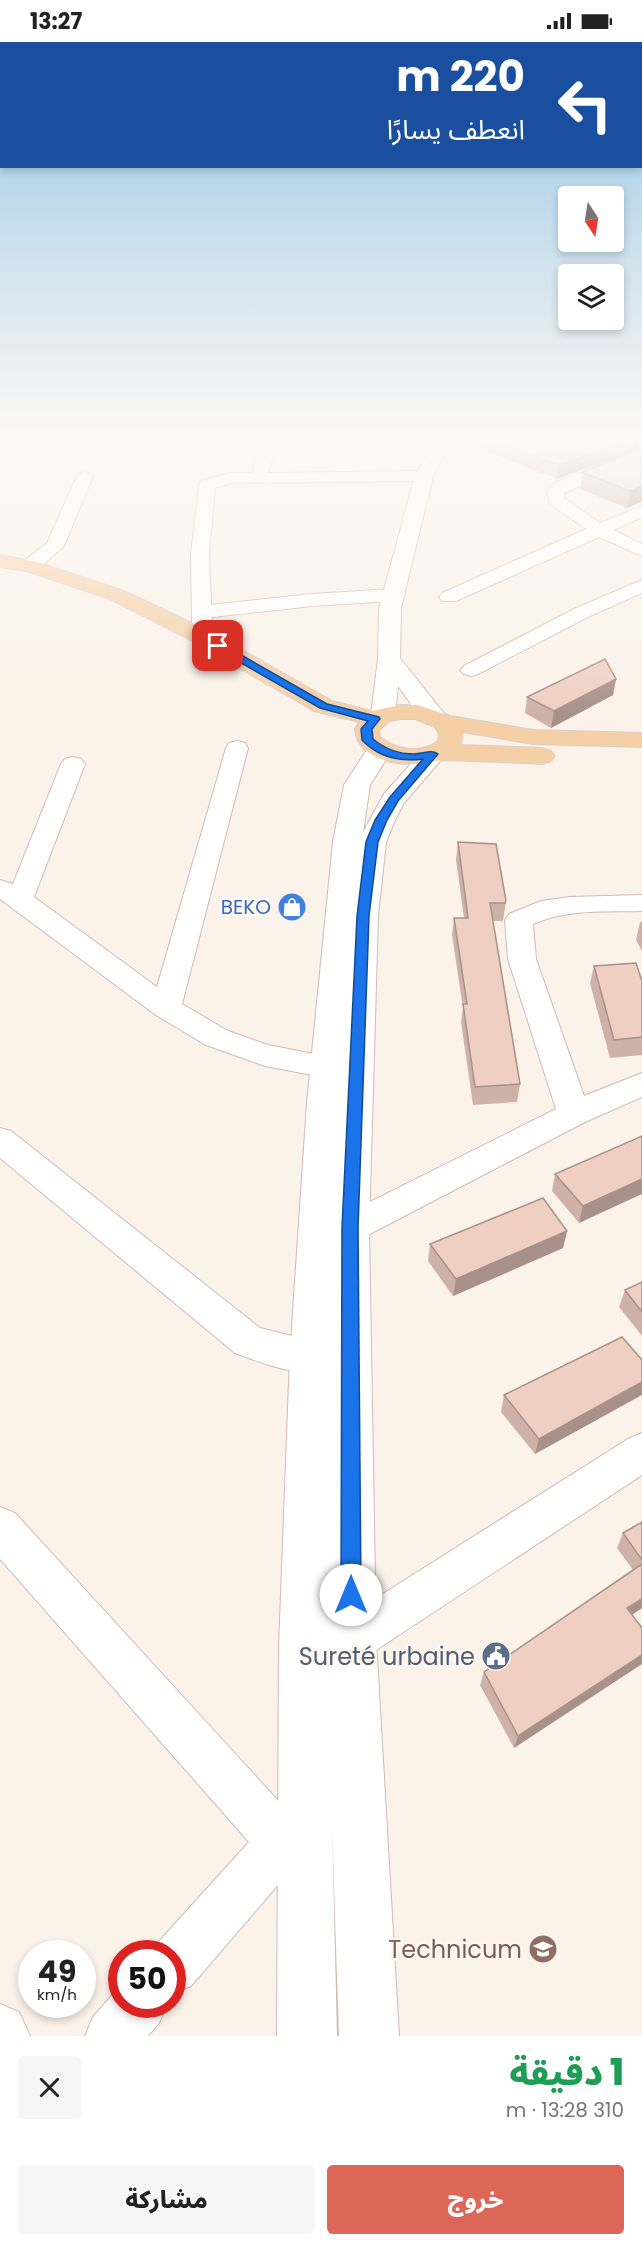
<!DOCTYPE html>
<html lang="ar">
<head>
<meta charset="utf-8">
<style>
  body { margin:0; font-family:Poppins,"Noto Sans Arabic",sans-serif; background:#f6f6f6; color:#222; direction:rtl; height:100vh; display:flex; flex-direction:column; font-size:22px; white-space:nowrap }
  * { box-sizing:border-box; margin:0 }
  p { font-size:20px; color:#767676 }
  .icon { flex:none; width:33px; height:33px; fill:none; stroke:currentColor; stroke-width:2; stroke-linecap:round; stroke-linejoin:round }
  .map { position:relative; height:1994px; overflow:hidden; direction:ltr }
  .details { display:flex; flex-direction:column; background:#fff; flex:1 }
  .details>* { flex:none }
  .top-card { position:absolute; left:0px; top:0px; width:642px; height:126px; box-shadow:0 3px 9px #0003; direction:rtl; background:#1a4fa0; color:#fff; overflow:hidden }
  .needle { width:39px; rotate:168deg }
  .buttons { position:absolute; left:558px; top:144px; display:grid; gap:12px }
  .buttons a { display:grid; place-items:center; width:66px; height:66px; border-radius:6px; background:#fff; box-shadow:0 3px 9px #0003; font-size:30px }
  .speed { position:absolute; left:18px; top:1898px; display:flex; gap:12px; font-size:30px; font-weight:700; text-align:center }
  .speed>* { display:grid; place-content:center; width:78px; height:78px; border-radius:50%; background:#fff; box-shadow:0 3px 9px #0003; line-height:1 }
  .speed small { font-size:15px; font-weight:400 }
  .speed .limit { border:9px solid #d22; background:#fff; color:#111 }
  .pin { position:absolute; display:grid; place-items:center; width:51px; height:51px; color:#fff; margin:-26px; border-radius:12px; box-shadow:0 3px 9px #0006 }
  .me { position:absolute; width:66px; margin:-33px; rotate:0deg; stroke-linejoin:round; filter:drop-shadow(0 0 4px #0008) }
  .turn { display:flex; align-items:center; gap:21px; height:126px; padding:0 18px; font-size:27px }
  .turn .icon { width:78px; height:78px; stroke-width:2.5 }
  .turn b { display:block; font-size:42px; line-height:51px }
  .round { display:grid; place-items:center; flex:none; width:63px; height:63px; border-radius:6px; background:#f6f6f6 }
  .overview { display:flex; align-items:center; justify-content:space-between; height:102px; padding:0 18px }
  h1 { font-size:36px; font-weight:800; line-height:45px; color:#1e9e55 }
  .action { display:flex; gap:12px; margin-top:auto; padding:12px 18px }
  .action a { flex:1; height:69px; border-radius:6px; background:#dc6657; color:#fff; font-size:24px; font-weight:800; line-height:69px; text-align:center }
  .action a+a { background:#f6f6f6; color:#222 }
  .status { display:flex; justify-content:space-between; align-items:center; height:42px; padding:0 30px; background:#fff; direction:ltr }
  .status svg { height:16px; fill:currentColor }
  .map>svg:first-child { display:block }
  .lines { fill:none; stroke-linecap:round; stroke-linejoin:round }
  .street-casing { stroke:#cfbbb2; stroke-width:2 }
  .secondary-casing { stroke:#d1bbb0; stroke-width:2 }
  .primary-casing { stroke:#d8d0cd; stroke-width:2 }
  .street { fill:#fff; fill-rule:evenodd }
  .secondary { fill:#fff; fill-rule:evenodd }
  .primary { fill:#f5cfa6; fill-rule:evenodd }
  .wall { fill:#ceb2a7 }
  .shaded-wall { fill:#a79188 }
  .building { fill:#efcfc2; stroke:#a79188; stroke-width:1.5 }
  .route { fill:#1a73e8; stroke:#114b97; stroke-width:1.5 }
  .labels { text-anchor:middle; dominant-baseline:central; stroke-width:5; stroke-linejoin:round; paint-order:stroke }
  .shop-label { font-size:20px; fill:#366cbe; stroke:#fef7ef; text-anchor:end }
  .near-service-label { font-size:24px; fill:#4e5e75; stroke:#fef7ef; text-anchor:end }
  .near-education-label { font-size:24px; fill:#785e54; stroke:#fef7ef; text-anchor:end }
</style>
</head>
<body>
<div class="status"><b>13:27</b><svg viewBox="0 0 49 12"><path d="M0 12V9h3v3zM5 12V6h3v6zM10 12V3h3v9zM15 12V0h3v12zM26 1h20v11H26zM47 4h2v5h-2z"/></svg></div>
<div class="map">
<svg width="642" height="1994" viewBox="0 0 642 1994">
  <rect width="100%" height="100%" fill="#fbf2e9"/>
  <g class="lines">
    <g class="street-casing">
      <g id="street">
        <polygon points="263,395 279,395 268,431 424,429 432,434 424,439 232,441 215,446 209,512 211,563 312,552 393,547 400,549 403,553 400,557 393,559 312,564 212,575 209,593 206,597 192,597 189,593 192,579 191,512 199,443 201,439 231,431 252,431"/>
        <polygon points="642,409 642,419 564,451 564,456 600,481 642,464 642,475 614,488 642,502 642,514 599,495 456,559 442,559 439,555 442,551 586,487 550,462 547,449 556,440"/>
        <polygon points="85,429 93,434 64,504 37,528 23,528 21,524 23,520 47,501 77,434"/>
        <polygon points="642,538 642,551 588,575 478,632 471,634 464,632 460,628 464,624 574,567"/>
        <polygon points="237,699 245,701 248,706 182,962 228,989 268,1003 339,1017 343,1025 339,1033 328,1036 265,1024 206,1003 156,973 0,857 0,838 13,842 61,722 65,717 73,715 81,717 85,722 34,855 157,945 226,706 229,701"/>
        <path d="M642,853V869C606,870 566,867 533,882L536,917L584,1054L642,1031V1055L585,1080L362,1196L350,1200L338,1196L333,1186L338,1176L556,1067L508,917L505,878L509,872L541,859L570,855Z"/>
        <path d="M0,1086L11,1089L260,1286L324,1302L330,1314L324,1326C296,1336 262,1321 235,1311L0,1116Z"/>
        <polygon points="642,1391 642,1433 367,1614 341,1622 325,1616 319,1600 325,1584 343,1577 628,1397"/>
        <polygon points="0,1465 15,1471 292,1774 304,1772 321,1780 329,1797 321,1814 295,1823 191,1944 172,1951 172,1911 152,1911 153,1906 249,1800 0,1517"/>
        <polygon points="121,1943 122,1962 167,1962 159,1981 148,1994 85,1994 93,1975"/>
        <polygon points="0,1962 19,1970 30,1994 0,1994"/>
      </g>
    </g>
    <g class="secondary-casing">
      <g id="secondary">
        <path d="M437,395H453L433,434L401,566L400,616L446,674L443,679C421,685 410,659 398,644L395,673L392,678L383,680L374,678L371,673L378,617L379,566L415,434Z"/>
        <polygon points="379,700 388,703 392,708 370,743 363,790 384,752 424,707 433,704 442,707 446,712 404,761 395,778 386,800 378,874 369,1186 376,1598 399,1994 339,1994 332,1784 337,1994 277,1994 279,1605 290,1314 307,1061 333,800 344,743 370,703"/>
      </g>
    </g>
    <g class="primary-casing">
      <path id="primary" d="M0,513L37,520L124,549L207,588L332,659L372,669L400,663H418L450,674L533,688L642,691V705L533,702L463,690L461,703L542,706L551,709L555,714L551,719L542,722C509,720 477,719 444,718C433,718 423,722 412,722C388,722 357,713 355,687L359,680L314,669L191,598L110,557L26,529L0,525ZM400,677H415L435,685L439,692L438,699C421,712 396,708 380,695L379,688L390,679Z"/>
    </g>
    <use href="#street" class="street"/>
    <use href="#secondary" class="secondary"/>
    <use href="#primary" class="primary"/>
  </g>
  <g class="wall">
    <polygon points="473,395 642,395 640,395 627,466 580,447 582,430 629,411 557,437 472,403"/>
    <polygon points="616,637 613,653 551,686 525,671 527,655"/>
    <polygon points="458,800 506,859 503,879 493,879 520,1042 517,1060 473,1063 461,980 463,966 452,893 454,876 464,876 456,818"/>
    <polygon points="640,880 642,880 642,909 636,898"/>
    <polygon points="594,924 642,939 642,1013 610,1016 590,941"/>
    <polygon points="642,1094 579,1181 552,1149 555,1132"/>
    <polygon points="567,1189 563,1206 453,1254 428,1219 430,1202"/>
    <polygon points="642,1240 642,1294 619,1265 625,1248"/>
    <polygon points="622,1295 535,1412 501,1370 504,1353"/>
    <polygon points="642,1480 642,1566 632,1573 514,1706 480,1643 484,1630 633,1528 617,1506 623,1491"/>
  </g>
  <g class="shaded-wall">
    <polygon points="640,395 638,408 557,437 558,423"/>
    <polygon points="642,444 642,460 627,466 630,449"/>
    <polygon points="616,637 613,653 551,686 554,669"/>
    <polygon points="642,1137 642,1152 579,1181 583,1164"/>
    <polygon points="567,1189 563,1206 453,1254 456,1237"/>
    <polygon points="642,1340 642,1353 535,1412 539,1397"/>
    <polygon points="642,1557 642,1566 620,1580 627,1566"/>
    <polygon points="642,1613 642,1622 514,1706 518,1694"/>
  </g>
  <g class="building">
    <polygon points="487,395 639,395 558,423"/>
    <polygon points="642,406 642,444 630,449 582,430"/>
    <polygon points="605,617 616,637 554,669 527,655"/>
    <polygon points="458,800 496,802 506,859 505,861 490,861 520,1042 475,1045 463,962 467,962 454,876 468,876"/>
    <polygon points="636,921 642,939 642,995 614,998 594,924"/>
    <polygon points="642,1094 642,1137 583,1164 555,1132"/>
    <polygon points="543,1156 567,1189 456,1237 430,1202"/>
    <polygon points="642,1240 642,1270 625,1248"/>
    <polygon points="622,1295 642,1318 642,1340 539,1397 504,1353"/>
    <polygon points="642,1480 642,1518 623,1491"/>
    <polygon points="642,1522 642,1557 627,1566 642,1586 642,1613 518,1694 484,1630"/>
  </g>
  <linearGradient id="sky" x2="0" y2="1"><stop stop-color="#97c7e6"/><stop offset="0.59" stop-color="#fdf9f5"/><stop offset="1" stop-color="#fdf9f5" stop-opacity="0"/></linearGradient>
  <rect width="642" height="674" fill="url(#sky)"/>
  <path class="route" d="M215,602H222L327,662L379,675L380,677L372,687L373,697C385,707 397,712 414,712C423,712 431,707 438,712L398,759L387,778L378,800L369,874L358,1186L361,1553L358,1560L351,1563L344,1560L341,1553L342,1186L357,874L366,800L375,778L390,755L423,717C400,720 378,715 362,698L361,687L368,679L320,666L215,606Z"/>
  <defs>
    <g id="shop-disc" transform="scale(1.5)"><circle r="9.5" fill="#3f7fe0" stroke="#fef7ef"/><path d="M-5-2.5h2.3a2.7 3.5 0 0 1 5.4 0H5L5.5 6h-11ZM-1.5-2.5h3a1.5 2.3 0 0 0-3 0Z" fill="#fff"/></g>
    <g id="civic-disc" transform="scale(1.5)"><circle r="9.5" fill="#5c6f8a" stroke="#fef7ef"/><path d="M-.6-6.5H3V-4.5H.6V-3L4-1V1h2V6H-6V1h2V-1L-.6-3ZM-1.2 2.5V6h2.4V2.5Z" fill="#fff"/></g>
    <g id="school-disc" transform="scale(1.5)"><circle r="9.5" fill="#8d6e63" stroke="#fef7ef"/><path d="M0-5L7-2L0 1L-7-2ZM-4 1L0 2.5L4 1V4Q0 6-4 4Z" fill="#fff"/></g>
  </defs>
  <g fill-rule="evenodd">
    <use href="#shop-disc" x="292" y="865"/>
    <use href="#civic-disc" x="496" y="1614"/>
    <use href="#school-disc" x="543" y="1907"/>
  </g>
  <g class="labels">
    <g class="shop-label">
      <text x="271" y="865">BEKO</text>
    </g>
    <g class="near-service-label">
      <text x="475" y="1614">Sureté urbaine</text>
    </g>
    <g class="near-education-label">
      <text x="522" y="1907">Technicum</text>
    </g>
  </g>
</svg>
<div class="buttons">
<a><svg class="needle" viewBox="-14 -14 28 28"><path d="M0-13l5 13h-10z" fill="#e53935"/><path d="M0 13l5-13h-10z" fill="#767676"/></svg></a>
<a><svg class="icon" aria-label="layers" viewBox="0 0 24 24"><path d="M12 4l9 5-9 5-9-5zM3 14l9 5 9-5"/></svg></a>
</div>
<div class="speed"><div>49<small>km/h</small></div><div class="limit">50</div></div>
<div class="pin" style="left:218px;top:604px;background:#d93025"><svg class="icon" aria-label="arrive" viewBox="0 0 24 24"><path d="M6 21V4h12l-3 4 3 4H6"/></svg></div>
<svg class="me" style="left:351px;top:1553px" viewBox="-20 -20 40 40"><circle r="19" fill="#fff"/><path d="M0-13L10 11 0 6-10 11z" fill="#1a73e8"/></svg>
<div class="top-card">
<div class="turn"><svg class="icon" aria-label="left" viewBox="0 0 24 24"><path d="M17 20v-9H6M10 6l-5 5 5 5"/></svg><div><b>220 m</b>انعطف يسارًا</div></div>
</div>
</div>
<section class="details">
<div class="overview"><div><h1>1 دقيقة</h1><p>310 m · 13:28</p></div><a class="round"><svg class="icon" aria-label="close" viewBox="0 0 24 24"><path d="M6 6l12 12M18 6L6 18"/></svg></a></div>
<div class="action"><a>خروج</a><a>مشاركة</a></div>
</section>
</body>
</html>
